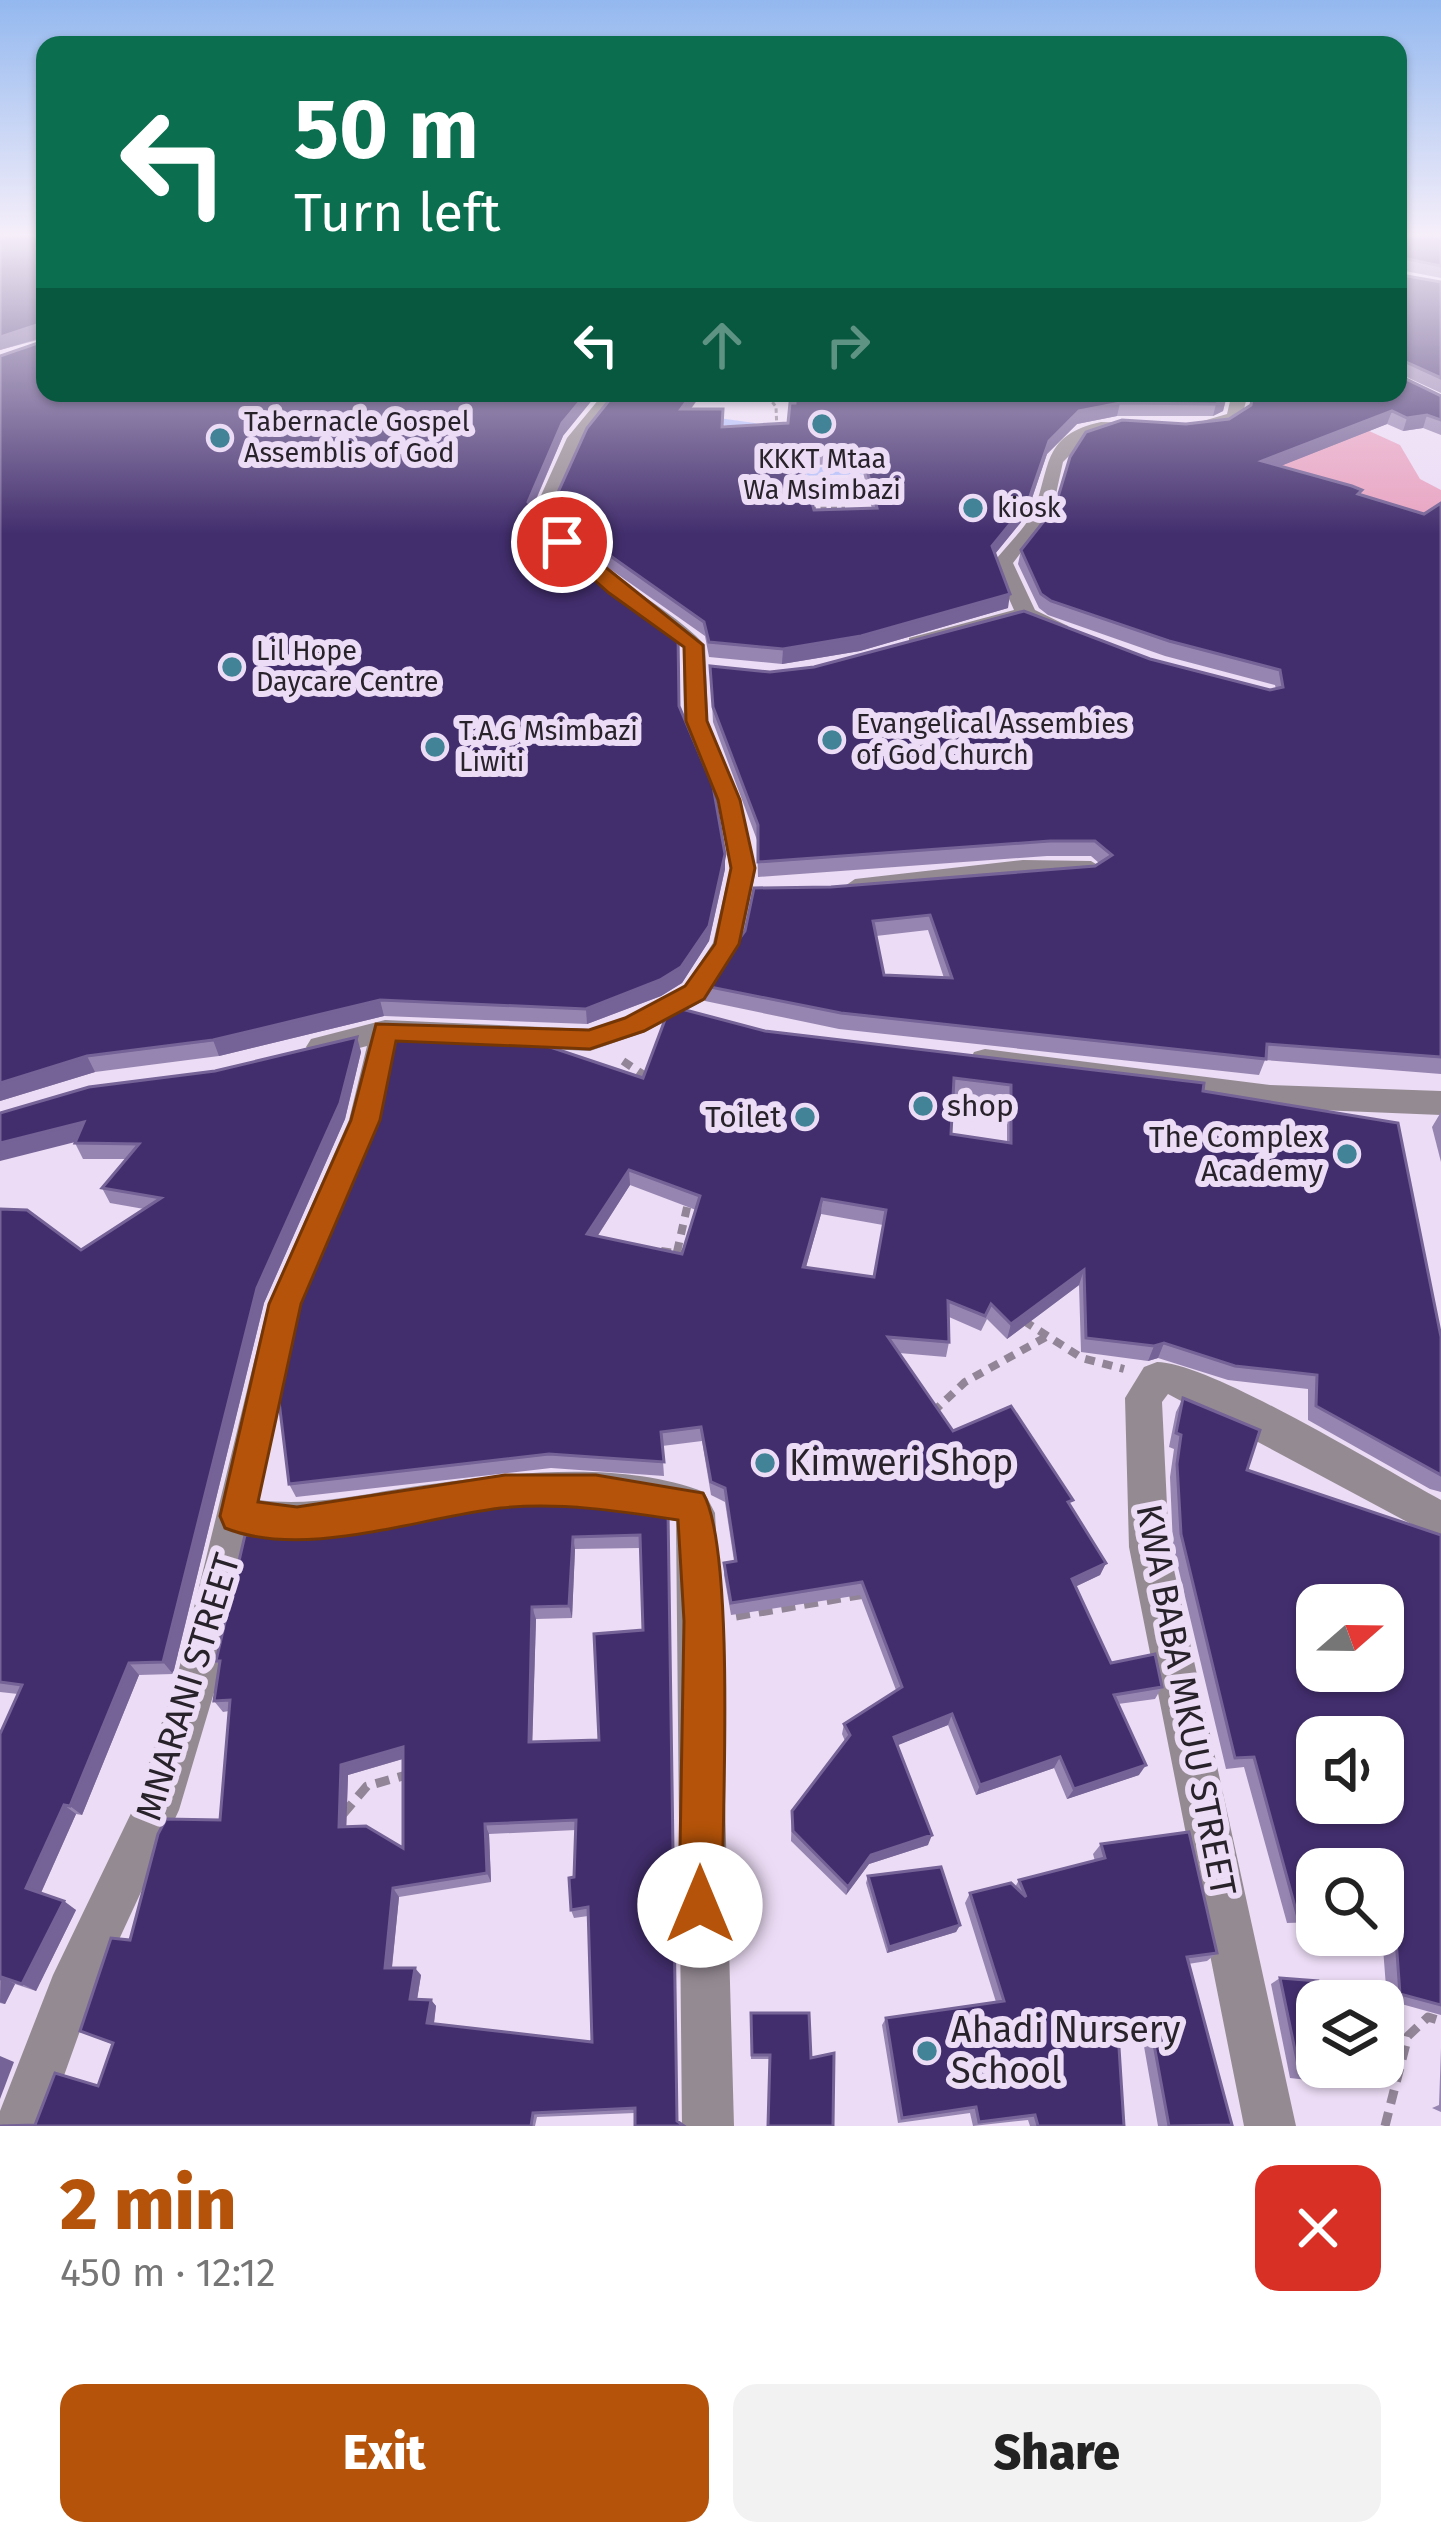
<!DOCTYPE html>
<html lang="en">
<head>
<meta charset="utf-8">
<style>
  body { margin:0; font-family:"Fira Sans",sans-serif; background:#f2f2f2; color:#222; height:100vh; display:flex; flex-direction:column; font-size:45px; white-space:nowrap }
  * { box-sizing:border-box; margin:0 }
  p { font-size:39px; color:#767676 }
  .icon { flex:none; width:66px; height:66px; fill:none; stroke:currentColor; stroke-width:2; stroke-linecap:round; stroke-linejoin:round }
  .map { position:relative; height:2126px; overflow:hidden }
  .details { display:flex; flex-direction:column; background:#fff; flex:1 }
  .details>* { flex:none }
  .hud { position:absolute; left:36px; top:36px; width:1371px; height:366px; border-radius:24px; box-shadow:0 3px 9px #0004; background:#0b6e4f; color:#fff; overflow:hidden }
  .needle { width:78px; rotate:70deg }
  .fabs { position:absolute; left:1296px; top:1584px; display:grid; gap:24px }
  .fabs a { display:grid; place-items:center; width:108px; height:108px; border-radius:24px; background:#fff; box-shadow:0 3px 9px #0004; font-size:60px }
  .pin { position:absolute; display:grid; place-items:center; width:102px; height:102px; color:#fff; margin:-51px; border:6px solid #fff; border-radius:50%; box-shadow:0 3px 12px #0007 }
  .me { position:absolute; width:132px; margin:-66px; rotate:0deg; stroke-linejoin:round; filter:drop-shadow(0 0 9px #0008) }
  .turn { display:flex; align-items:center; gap:42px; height:252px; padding:0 60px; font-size:54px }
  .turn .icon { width:156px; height:156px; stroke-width:2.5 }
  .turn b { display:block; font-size:84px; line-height:102px }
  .lanes { display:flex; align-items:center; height:114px; padding:0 60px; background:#0003; justify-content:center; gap:60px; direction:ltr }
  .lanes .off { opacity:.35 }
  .round { display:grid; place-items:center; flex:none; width:126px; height:126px; border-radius:24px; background:#f2f2f2 }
  .overview { display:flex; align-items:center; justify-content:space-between; height:204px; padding:0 60px }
  h1 { font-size:72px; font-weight:800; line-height:90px; color:#b45309 }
  .button { display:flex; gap:24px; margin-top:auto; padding:24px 60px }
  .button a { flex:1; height:138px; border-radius:24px; background:#b45309; color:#fff; font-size:48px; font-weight:800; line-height:138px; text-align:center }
  .button a+a { background:#f2f2f2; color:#222 }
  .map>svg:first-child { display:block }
  .green { fill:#e8a3c1 }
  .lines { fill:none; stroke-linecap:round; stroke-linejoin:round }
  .stream-far1 { stroke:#b4bffa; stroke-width:6 }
  .stream { stroke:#b4bffa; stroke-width:8 }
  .path-far3 { stroke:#918597; stroke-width:3; stroke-dasharray:4.5 3; stroke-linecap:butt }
  .path-far2 { stroke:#918597; stroke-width:4.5; stroke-dasharray:6 4.5; stroke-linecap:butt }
  .path-far1 { stroke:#918597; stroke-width:8; stroke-dasharray:10 8; stroke-linecap:butt }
  .path { stroke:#918597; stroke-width:9; stroke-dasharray:14 9; stroke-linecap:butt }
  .minor { fill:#948a92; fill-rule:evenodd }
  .wall { fill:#9785b1; fill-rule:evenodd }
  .shaded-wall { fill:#756296 }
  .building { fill:#422e6d; stroke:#756296; stroke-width:3; fill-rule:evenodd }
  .route { fill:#b45309; stroke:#753606; stroke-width:3 }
  .poi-dot { fill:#438397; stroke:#ecdcf5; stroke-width:4.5 }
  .labels { text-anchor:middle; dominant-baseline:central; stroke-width:12; stroke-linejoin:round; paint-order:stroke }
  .far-poi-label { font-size:27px; fill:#28222b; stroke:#ecdcf5; text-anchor:start }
  .poi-label { font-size:30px; fill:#28222b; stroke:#ecdcf5; text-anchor:end }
  .near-poi-label { font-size:36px; fill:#28222b; stroke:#ecdcf5; text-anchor:start }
  .near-street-label { font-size:36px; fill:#28222b; stroke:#ecdcf5 }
</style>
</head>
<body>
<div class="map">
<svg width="1441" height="2126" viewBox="0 0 1441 2126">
  <rect width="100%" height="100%" fill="#ecdcf5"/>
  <polygon class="green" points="1251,393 1387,393 1356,425 1400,445 1420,479 1441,490 1441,537 1257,474"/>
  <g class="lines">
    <polyline class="stream-far1" points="711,420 754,426 756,435"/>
    <polyline class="stream" points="792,472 875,470"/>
    <g class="path-far3">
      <polyline points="768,396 776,407 777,431"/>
      <polyline points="694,398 810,393"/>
    </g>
    <polyline class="path-far2" points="810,509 845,509"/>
    <g class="path-far1">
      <polyline points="623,1061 647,1077"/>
      <polyline points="661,1251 690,1255"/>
      <polyline points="677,1252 688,1203"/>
      <polyline points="1024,1321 1082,1358 1124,1369"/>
      <polyline points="933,1412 965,1382 1046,1337"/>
    </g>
    <g class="path">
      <polyline points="736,1616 865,1594"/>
      <polyline points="343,1814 367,1786 410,1774"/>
      <polyline points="1385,2126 1408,2036 1428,2017 1441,2021"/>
    </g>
    <g class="minor">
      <path d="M604,393H621L584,439L551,513C587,573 659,596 705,645L708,721L741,800L756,869L741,944L705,1000L645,1032L590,1051L397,1042L381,1120L302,1304L259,1500C306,1506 350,1497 398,1489C490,1475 614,1457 704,1492L715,1513L719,1590L734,2126H682L676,1521L596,1509H504L297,1543L251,1536L221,1669L179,1810L91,2000L46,2126H0V2111L53,1975L136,1803L179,1669L268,1304L349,1120L367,1046L321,1058L311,1055L306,1047L311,1039L385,1020L589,1029L625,1018L685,986L713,943L730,869L717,800L684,721L683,647C631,608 566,571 533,513L567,438Z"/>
      <polygon points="1232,393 1248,393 1241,421 1196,431 1196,423 1227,414"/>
      <path d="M1101,422L1142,423L1151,428L1142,433L1090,435L1063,462L1052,512L1013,563L1035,610L1068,626V636H1052L1023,621L909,648V638L1014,610L993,563C1006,546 1027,527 1035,508C1051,464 1043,435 1101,422Z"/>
      <polygon points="1023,860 1091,861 1104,869 1091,877 1023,876 855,897 842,888 855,879"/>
      <polygon points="985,1049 1270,1085 1441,1091 1441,1115 1270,1108 985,1071 974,1068 970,1060 974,1052"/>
      <path d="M1157,1362C1210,1362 1385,1470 1441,1500V1540L1168,1394L1162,1402L1169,1547L1296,2126H1244L1129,1547L1125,1398L1144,1367Z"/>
    </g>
  </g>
  <g class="wall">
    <polygon points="0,236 563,436 533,507 679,707 725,869 709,941 682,983 661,996 587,1024 384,1016 219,1056 95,1072 0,1101 45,338 0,350"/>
    <path d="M1398,236H1441V278L1400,270L1401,275L1441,282V393L1400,374V376L1441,396V435L1423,428L1403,431L1387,424L1280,466L1361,495L1424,514L1441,503V1074L1265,1060L1259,1075L839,1029L705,1001V986L831,887L1095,866L1099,863L1091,856H1047L758,877L757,840L713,722L710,666L770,672L1150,659L1270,690L1276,689L1275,685L1165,656L1048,615L1039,608L1018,564L1021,550L1186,424L1229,419L1250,406L1252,393H1398ZM928,930L944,978L884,975L876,936Z"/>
    <path d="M702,393L691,409L722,427L1228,393L1223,411L1213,416H1117L1077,424L1047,454L1026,516L995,554L1008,608L860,651L782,664L709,657L705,636L603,564L556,512L555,499ZM861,464L872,509L814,510L802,465Z"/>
    <path d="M765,1031L1203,1091L1441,1337V1492L1430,1489L1308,1420V1389L1228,1380L1158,1358L1148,1361L1081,1352L1079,1285L1007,1339L987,1319L981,1331L949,1317V1342L946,1357L899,1353L953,1431L1070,1506L1106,1563L1100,1575L1075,1587L1111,1663L1162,1687L1155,1699L1118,1704L1139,1775L1067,1799L1054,1768L976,1795L948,1725L897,1745L928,1845L869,1864L846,1895L791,1841L792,1811L845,1741L842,1734L844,1724L896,1690L860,1595L731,1615L724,1575V1563L734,1561L725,1502L711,1495L702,1441L662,1446L664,1476L551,1468L296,1497L289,1484L557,1039L559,1050L643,1078ZM953,1094L1007,1100V1142L951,1134ZM630,1185L696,1210L682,1254L597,1237ZM821,1214L883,1225L874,1277L806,1267Z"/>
    <polygon points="357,1037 361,1052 345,1119 264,1303 173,1674 139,1675 82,1815 76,1814 41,1893 76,1910 36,1991 15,1984 5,2004 0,2003 0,1734 18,1694 0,1692 0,1209 81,1250 144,1209 110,1203 102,1188 126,1159 83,1159 75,1143 215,1071"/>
    <polygon points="1441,1112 1441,1162 1432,1127"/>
    <polygon points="1183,1398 1247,1470 1441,1535 1441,2015 1387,2000 1382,1935 1383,1869 1317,1869 1317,1922 1287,1923 1244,1767 1226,1769 1173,1546 1170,1477 1174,1449 1169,1447 1176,1412"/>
    <path d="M668,1511L635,2113L537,2117L535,2126H0L35,2125L98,2086L112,2044L80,2031L130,1940L220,1820L229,1711L223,1712L214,1701L219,1665L216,1661L291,1535ZM641,1548L643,1630L599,1740L532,1742L536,1619L572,1618L575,1549ZM403,1759V1848L346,1827L348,1775ZM576,1830L571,1910L574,1918L588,1916L592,2042L434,2024L436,2006L431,2000L417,1999L421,1975L392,1968L399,1897L491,1882L489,1834Z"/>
    <polygon points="1101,1844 1217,1953 1207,1961 1188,1964 1231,2126 1158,2126 1142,2035 1118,2038 1124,2126 1030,2126 1028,2120 973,2126 970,2113 898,2123 882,2025 886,2018 996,2002 965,1903 970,1893 1015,1887 1019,1880 1095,1861 1093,1854"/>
    <polygon points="868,1876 960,1925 956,1932 887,1953 866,1883"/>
    <polygon points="1280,1978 1335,2077 1325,2082 1290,2078 1271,1984"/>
    <polygon points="751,2013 811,2058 833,2126 770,2059 751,2059"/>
    <polygon points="1441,2048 1441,2112 1432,2108 1439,2105"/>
  </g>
  <g class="shaded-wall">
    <polygon points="40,324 44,337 0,350 0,337"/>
    <polygon points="587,393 598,393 563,436 529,515 528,502 562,423"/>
    <polygon points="693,393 702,393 681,422 681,409"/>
    <polygon points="1226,398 1223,411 1213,416 1216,404"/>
    <polygon points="1120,403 1117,416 1077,424 1047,454 1026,516 990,560 992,546 1049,441 1079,411"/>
    <polygon points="1392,411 1387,424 1258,475 1262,461"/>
    <polygon points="1427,415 1423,428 1403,431 1407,418"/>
    <polygon points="1010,594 1008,608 860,651 782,664 783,649"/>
    <polygon points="725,854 725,869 709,941 682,983 661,996 587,1024 586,1009"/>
    <polygon points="380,1000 384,1016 219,1056 213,1040"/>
    <polygon points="357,1037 361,1052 345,1119 264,1303 173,1674 163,1662 257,1288"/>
    <polygon points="87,1056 95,1072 0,1101 0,1083"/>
    <polygon points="84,1122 91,1138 0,1161 0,1143"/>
    <polygon points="629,1170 630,1185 589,1249 587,1234"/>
    <polygon points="822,1199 821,1214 802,1281 803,1267"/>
    <polygon points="1084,1270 1079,1285 1007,1339 1011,1324"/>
    <polygon points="1164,1343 1158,1358 1148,1361 1154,1346"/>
    <polygon points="573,1537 575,1549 572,1618 569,1606"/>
    <polygon points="1106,1563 1100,1575 1066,1591 1072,1579"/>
    <polygon points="532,1607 536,1619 532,1753 529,1742"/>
    <polygon points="129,1663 139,1675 82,1815 70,1806"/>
    <polygon points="952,1714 948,1725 891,1748 894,1737"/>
    <polygon points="403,1747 409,1757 348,1775 346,1837 339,1827 341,1765"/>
    <polygon points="1060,1757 1054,1768 976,1795 980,1785"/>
    <polygon points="1146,1765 1139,1775 1067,1799 1074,1789"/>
    <polygon points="64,1805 76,1814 39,1897 26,1888"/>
    <polygon points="485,1824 489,1834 491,1882 487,1873"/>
    <polygon points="932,1835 928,1845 869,1864 846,1895 848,1887 871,1855"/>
    <polygon points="393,1888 399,1897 391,1975 385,1968"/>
    <polygon points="64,1901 76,1910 36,1991 22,1984"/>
    <polygon points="960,1925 956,1932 887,1953 889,1947"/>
    <polygon points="415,1968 421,1975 416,2006 410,1999"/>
    <polygon points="1,1977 15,1984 5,2004 0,2002"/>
    <polygon points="431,2000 436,2006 433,2029 427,2023"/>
    <polygon points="0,2056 14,2062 0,2099"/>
  </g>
  <g class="building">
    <polygon points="0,236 45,236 45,328 40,324 0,337"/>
    <polygon points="1398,236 1441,236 1441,266 1403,258 1398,262"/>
    <path d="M1398,265L1401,275L1441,282V378L1399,359L1400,376L1441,396V420L1427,415L1407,418L1392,411L1262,461L1352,486L1362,490L1358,494L1424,514L1441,503V1057L1267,1044L1266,1059L841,1013L705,986L745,931L754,888L831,887L1095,866L1112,855L1095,841H1050L758,862V825L713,707L710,666L770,672L814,667L1024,611L1150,659L1270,690L1283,687L1280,670L1169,641L1051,601L1041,594L1021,550L1055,507L1070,457L1086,432L1122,420L1186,424L1229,419L1251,405L1253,393H1398ZM930,915L952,978L884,975L873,921Z"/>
    <polygon points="45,334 45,393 587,393 562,423 528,502 577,560 678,635 679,706 713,786 725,854 709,926 681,967 660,980 586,1009 380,1000 213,1040 87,1056 0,1083 0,356 44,341"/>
    <path d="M615,393H693L681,409H723L722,427L788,423L790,403H795V393H1228L1226,398L1216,404L1120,403L1079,411L1049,441L1028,502L992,546L1010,594L861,636L783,649L709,642L704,622L602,550L555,499L587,428ZM862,451L877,508L814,510L798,452Z"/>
    <path d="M674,1007L765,1031L1204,1083L1203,1091L1398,1123L1441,1337V1475L1316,1406L1317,1375L1235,1366L1164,1343L1154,1346L1086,1338L1084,1270L1011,1324L991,1304L985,1316L948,1301L949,1342L888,1337L953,1431L1011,1406L1073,1500L1068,1502L1106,1563L1072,1579L1111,1663L1155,1654L1162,1687L1114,1695L1146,1765L1074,1789L1060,1757L980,1785L952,1714L894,1737L932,1835L871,1855L848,1887L793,1831L792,1811L850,1735L844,1724L902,1687L862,1582L731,1603L724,1563L736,1561L725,1488L711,1482L701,1427L661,1432L664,1462L549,1454L289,1484L278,1393L301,1291L381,1106L397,1031L557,1039L547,1046L643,1078L669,1009ZM954,1078L1011,1085V1143L951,1134ZM629,1170L700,1196L682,1254L587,1234ZM822,1199L886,1210L874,1277L803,1267Z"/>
    <polygon points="357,1037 340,1103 257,1288 163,1662 129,1663 70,1806 64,1805 26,1888 64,1901 22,1984 1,1977 0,1980 0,1734 22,1685 0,1682 0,1209 27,1210 81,1250 161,1198 102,1188 139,1144 75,1143 84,1122 0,1143 0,1113 89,1087 215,1071"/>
    <path d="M1183,1398L1260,1430L1247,1470L1441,1535V2005L1400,1994L1394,1912H1383V1869H1317V1914H1297L1254,1757L1235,1758L1181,1534L1177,1464L1181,1435L1176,1433ZM1317,1605H1383V1671H1317ZM1317,1737H1383V1803H1317Z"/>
    <path d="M501,1500H594L668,1511L677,2121L684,2126H635V2108L533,2113L531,2126H0L35,2125L55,2073L98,2086L113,2043L80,2031L111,1938L130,1940L158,1834L166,1819L220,1820L230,1700L214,1701L220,1661H216L245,1535H291ZM640,1535L643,1630L594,1634L599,1740L529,1742L532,1607L569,1606L573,1537ZM403,1747V1848L366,1826L339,1827L341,1765ZM576,1820L574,1877L569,1878L571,1910L588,1907L592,2042L427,2023L431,2000L410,1999L415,1968H385L393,1888L487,1873L485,1824Z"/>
    <polygon points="1189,1832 1217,1953 1187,1957 1232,2125 1169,2126 1151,2028 1118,2032 1124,2126 1038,2126 1035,2115 979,2122 976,2107 902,2118 886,2018 1004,2001 970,1893 1011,1883 1026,1897 1019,1880 1105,1858 1101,1844"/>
    <polygon points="941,1867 960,1925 889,1947 868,1876"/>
    <polygon points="1280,1978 1318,1981 1321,2001 1317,2001 1317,2067 1333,2067 1335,2077 1300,2074"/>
    <polygon points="751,2013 809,2013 811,2058 834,2053 833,2126 768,2126 770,2055 752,2055"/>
  </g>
  <linearGradient id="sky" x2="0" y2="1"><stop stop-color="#93b8ef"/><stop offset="0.44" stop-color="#f6effa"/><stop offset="1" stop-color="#f6effa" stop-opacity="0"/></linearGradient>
  <rect width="1441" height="534" fill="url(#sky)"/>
  <path class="route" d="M556,538H569L703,645L707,721L740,800L755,868L739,944L704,999L644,1031L590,1049L396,1041L380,1120L301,1304L258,1502L297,1507L505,1475H596L703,1493C736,1550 722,1824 722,1905L716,1920L700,1926L685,1920L679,1905L684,1621L678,1520C620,1511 560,1502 501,1508C417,1518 305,1560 225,1528L220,1516L269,1304L351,1120L376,1024L589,1030L625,1018L685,986L715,944L731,868L718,800L686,721L684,647L609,593L556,546Z"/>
  <g class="poi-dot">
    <circle cx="822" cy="424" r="12"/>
    <circle cx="220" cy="438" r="12"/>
    <circle cx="973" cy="508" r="12"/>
    <circle cx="232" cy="667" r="12"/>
    <circle cx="832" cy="740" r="12"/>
    <circle cx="435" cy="747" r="12"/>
    <circle cx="923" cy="1106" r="12"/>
    <circle cx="805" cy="1117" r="12"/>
    <circle cx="1347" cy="1154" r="12"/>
    <circle cx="765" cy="1463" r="12"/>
    <circle cx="927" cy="2051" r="12"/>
  </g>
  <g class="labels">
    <g class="far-poi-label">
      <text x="244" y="422">Tabernacle Gospel<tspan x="244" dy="31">Assemblis of God</tspan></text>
      <text x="822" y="459" text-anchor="middle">KKKT Mtaa<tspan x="822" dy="31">Wa Msimbazi</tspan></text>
      <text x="997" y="508">kiosk</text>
      <text x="256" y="651">Lil Hope<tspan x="256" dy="31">Daycare Centre</tspan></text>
      <text x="856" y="724">Evangelical Assembies<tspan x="856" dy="31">of God Church</tspan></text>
      <text x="459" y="731">T.A.G Msimbazi<tspan x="459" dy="31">Liwiti</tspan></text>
    </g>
    <g class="poi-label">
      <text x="947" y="1106" text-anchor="start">shop</text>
      <text x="781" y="1117">Toilet</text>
      <text x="1323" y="1137">The Complex<tspan x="1323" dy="34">Academy</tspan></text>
    </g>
    <g class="near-poi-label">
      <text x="789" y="1463">Kimweri Shop</text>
      <text x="951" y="2030">Ahadi Nursery<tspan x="951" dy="41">School</tspan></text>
    </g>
    <g class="near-street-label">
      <text transform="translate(188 1687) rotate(-73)">MNARANI STREET</text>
      <text transform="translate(1186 1700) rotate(79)">KWA BABA MKUU STREET</text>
    </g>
  </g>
</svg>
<div class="fabs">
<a><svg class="needle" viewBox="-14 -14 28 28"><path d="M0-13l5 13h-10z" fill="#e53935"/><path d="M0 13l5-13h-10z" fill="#767676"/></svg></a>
<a><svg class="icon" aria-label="sound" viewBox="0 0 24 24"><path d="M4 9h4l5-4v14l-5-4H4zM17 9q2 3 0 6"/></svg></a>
<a><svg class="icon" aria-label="search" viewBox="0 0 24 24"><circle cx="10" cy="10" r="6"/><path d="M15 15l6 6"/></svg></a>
<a><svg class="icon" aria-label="layers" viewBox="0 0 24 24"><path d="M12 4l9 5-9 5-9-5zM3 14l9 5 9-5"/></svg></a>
</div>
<div class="pin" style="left:562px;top:542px;background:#d93025"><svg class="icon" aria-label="arrive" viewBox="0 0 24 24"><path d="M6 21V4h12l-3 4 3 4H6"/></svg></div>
<svg class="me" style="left:700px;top:1905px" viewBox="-20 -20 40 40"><circle r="19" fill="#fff"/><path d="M0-13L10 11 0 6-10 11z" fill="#b45309"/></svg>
<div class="hud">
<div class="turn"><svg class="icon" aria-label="left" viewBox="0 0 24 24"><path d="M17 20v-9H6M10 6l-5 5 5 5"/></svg><div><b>50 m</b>Turn left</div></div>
<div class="lanes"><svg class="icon" aria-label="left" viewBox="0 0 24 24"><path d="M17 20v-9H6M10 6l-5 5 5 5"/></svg><svg class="icon off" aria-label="ahead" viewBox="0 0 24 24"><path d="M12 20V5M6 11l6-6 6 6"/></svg><svg class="icon off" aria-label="right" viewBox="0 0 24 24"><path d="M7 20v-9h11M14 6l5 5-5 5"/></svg></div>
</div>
</div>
<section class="details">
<div class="overview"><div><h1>2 min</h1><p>450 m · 12:12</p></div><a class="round" style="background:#d93025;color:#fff"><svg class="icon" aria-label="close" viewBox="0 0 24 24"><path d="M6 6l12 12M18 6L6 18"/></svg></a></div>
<div class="button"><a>Exit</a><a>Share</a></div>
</section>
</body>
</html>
